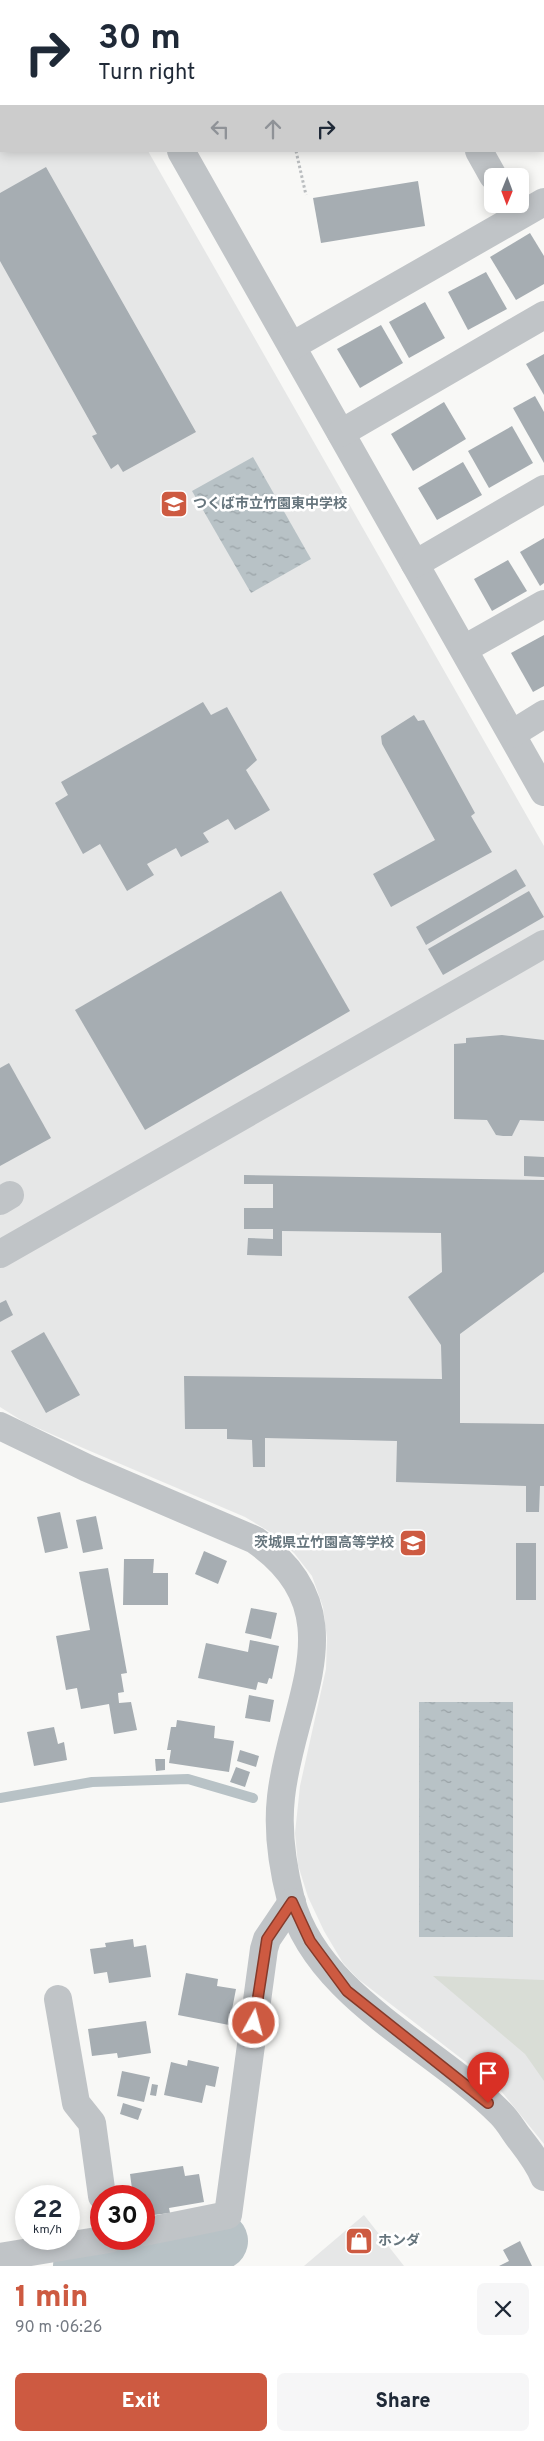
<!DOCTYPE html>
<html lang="en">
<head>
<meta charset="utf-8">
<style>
  body { margin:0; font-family:Overpass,"Noto Sans JP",sans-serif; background:#f6f6f7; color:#1f2937; height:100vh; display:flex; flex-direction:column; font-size:19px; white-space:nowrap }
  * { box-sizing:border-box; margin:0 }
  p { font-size:16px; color:#747a83 }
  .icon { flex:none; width:28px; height:28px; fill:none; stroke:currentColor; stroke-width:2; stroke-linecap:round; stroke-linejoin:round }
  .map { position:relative; height:2266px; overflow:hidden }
  .drawer { display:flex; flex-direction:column; background:#fff; flex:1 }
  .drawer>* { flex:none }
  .banner { position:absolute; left:0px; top:0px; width:545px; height:152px; box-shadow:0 2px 12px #0003; background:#fff; color:#1f2937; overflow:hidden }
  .needle { width:32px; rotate:181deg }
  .buttons { position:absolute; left:484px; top:168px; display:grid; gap:10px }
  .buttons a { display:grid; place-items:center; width:45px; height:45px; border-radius:8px; background:#fff; box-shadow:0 2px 12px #0003; font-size:25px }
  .speed { position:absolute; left:15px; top:2185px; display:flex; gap:10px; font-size:25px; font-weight:700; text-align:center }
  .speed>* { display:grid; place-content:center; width:65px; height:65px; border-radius:50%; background:#fff; box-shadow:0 2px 12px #0003; line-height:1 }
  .speed small { font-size:12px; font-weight:400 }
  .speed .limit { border:8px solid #d22; background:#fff; color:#111 }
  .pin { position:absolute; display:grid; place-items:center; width:42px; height:42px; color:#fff; margin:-51px -21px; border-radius:50% 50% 50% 0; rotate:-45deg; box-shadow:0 0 5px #0007 }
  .pin .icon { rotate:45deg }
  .me { position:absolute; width:55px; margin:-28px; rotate:7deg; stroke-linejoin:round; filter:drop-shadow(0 0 4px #0008) }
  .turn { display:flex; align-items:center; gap:18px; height:105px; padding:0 15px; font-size:22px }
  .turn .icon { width:65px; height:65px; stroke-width:2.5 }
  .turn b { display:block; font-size:35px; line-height:42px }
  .lanes { display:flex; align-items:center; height:48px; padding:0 15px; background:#0003; justify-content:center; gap:25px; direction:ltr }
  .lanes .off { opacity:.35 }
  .round { display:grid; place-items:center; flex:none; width:52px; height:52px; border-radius:8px; background:#f6f6f7 }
  .overview { display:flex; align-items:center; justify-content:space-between; height:85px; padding:0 15px }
  h1 { font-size:30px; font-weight:800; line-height:38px; color:#cd5a41 }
  .button { display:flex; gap:10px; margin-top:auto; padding:10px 15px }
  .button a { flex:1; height:58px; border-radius:8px; background:#cd5a41; color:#fff; font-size:20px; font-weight:800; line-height:58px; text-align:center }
  .button a+a { background:#f6f6f7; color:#1f2937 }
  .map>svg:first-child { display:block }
  .built { fill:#e6e7e7 }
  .garden { fill:#d9ddd6 }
  .water { fill:url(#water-ripples) }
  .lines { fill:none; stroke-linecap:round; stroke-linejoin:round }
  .stream { stroke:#b8c2c6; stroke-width:10 }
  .river { stroke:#b8c2c6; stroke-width:58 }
  .building { fill:#a6adb2 }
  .path { stroke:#babdbf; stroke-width:3; stroke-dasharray:2.5 2.5; stroke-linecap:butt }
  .minor { stroke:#c0c4c7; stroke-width:28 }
  .route-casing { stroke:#853a2a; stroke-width:12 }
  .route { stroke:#cd5a41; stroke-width:9 }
  .labels { text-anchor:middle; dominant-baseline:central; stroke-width:5; stroke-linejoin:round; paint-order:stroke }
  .poi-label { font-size:14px; font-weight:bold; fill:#66757d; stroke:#fff; text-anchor:start }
</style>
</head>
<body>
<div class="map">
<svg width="544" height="2266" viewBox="0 0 544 2266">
  <defs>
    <pattern id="water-ripples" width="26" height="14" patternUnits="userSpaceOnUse" patternTransform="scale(1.25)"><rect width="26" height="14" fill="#b8c2c6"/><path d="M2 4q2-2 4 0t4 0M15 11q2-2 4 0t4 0" fill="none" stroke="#99a2a6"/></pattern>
  </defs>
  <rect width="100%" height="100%" fill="#f8f8f6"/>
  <g class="built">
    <polygon points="0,148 1,151 148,151 544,846 544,932 0,1239"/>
    <polygon points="544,956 544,2144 497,2086 358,1979 343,1963 324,1931 308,1897 298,1865 295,1833 300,1786 326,1669 327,1638 323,1607 312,1576 294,1553 270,1532 245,1517 83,1448 24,1422 0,1407 0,1268"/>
    <polygon points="364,2215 404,2266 304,2266"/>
  </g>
  <polygon class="garden" points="433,1976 544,1980 544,2081 525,2054"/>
  <g class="water">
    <polygon points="253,457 311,559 251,593 192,491"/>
    <rect x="419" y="1702" width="94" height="235"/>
  </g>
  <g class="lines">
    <polyline class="stream" points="0,1798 92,1782 188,1779 253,1798"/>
    <polyline class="river" points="82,2266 219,2241"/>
  </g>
  <g class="building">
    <polygon points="46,167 196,432 123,472 118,464 111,469 92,436 97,434 0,261 0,193"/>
    <polygon points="418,181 425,226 321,243 313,198"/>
    <polygon points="530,233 544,256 544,284 516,300 490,257"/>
    <polygon points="486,272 507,309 468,330 448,292"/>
    <polygon points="425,302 445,338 409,358 389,322"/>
    <polygon points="381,325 403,363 360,388 337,349"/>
    <polygon points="544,354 544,395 526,364"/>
    <polygon points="535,396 544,412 544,463 513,408"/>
    <polygon points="444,402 466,439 413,471 391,434"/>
    <polygon points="512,426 533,463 489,488 468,451"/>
    <polygon points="463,462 482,495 437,520 418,488"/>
    <polygon points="544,538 544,583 540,586 520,552"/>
    <polygon points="508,560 527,591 492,611 474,579"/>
    <polygon points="544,635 544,686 533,692 511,653"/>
    <polygon points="203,702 211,715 227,707 257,760 246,770 270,810 235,830 228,819 203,833 209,842 181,857 176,848 147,864 154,875 127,891 100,844 83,854 55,803 68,795 61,782"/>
    <polygon points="414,715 418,721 424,720 475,813 471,816 492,852 391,907 373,874 435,840 382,744 381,736"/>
    <polygon points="516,869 526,886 426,945 416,927"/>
    <polygon points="281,891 350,1011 145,1130 75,1010"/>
    <polygon points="529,891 544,917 443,975 428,949"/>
    <polygon points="502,1035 544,1040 544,1121 520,1120 512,1136 503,1136 496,1135 487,1120 454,1119 454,1044 466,1043 466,1038"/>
    <polygon points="9,1063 51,1138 0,1166 0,1068"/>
    <polygon points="524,1156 544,1157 544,1177 524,1176"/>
    <polygon points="244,1175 544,1180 544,1272 460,1334 460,1423 544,1424 544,1486 540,1486 539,1512 526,1512 526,1486 396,1482 397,1441 265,1438 265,1467 253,1467 252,1440 227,1439 227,1429 185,1429 184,1376 442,1379 441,1345 408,1297 442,1272 441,1233 282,1231 282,1256 247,1255 248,1238 273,1239 273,1229 244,1229 244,1208 273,1208 273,1184 244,1184"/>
    <polygon points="6,1300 13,1315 0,1322 0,1303"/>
    <polygon points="44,1332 80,1395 46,1413 11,1351"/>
    <polygon points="60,1512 68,1548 45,1553 37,1517"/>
    <polygon points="96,1516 103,1549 83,1553 76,1520"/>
    <rect x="516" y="1543" width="20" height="57"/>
    <polygon points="204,1551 227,1561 218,1584 195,1574"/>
    <polygon points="124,1559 154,1559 153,1573 168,1573 168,1605 123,1605"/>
    <polygon points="108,1568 127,1673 121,1674 124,1692 118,1693 119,1703 131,1702 137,1730 114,1734 109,1704 81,1709 77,1688 66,1690 56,1636 90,1630 79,1572"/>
    <polygon points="251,1608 277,1613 271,1639 245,1633"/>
    <polygon points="250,1640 279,1646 272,1679 269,1678 267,1684 258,1682 256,1690 198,1678 206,1643 248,1652"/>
    <polygon points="249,1695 274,1700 270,1722 245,1718"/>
    <polygon points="177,1720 215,1726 214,1738 234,1741 229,1772 169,1763 171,1750 167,1750 171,1727 176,1727"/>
    <polygon points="54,1727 58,1744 64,1742 67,1760 34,1766 27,1732"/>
    <polygon points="240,1750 259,1756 256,1767 237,1761"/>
    <polygon points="155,1759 165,1759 165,1770 156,1771"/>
    <polygon points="236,1767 250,1772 245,1787 230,1782"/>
    <polygon points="133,1939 134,1947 146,1945 151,1977 109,1983 107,1972 94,1974 90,1949 106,1947 105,1943"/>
    <polygon points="186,1973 218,1979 217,1986 236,1989 229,2025 178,2015"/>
    <polygon points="146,2021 151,2053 118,2058 117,2053 92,2056 88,2029"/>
    <polygon points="188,2060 219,2067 215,2087 206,2085 202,2103 164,2095 171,2062 187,2066"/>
    <polygon points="122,2071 150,2077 144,2102 117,2096"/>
    <polygon points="152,2084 158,2085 156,2096 150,2095"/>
    <polygon points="123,2103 142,2109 138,2120 120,2114"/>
    <polygon points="183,2166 185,2176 199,2174 204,2202 169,2208 170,2213 145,2216 144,2196 133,2196 130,2174"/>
    <polygon points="520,2241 532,2266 499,2266 509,2261 503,2250"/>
  </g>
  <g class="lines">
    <polyline class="path" points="296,151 306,195"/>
    <g class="minor">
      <polyline points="130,0 131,1"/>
      <polyline points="404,0 404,1"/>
      <polyline points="0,132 1,131"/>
      <polyline points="181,151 544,792"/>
      <polyline points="479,151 493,176"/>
      <polyline points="292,346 544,202"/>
      <polyline points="341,433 544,315"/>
      <polyline points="415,564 544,489"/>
      <polyline points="464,649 544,604"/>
      <polyline points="512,734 544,714"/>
      <polyline points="0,1201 10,1195"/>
      <polyline points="0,1254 544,944"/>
      <path d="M0,1426L87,1468L255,1540C359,1613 291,1701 281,1797C277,1832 282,1865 291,1900C317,1997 434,2046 501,2114C508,2121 513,2130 519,2138C529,2151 538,2162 544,2177"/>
      <polyline points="58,1999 76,2103 92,2123 102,2196"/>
      <polyline points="144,2232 228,2215 264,1949 267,1939 292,1902"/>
      <polyline points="0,2257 109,2239"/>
    </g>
  </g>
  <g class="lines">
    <g class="route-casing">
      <polyline id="route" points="254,2023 267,1939 292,1902 310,1941 347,1991 488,2103"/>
    </g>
    <use href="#route" class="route"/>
  </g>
  <defs>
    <g id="school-square" transform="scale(1.4375)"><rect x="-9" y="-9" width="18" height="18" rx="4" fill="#cd5a41" stroke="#fff"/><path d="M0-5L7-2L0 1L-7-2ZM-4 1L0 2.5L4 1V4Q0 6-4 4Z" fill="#fff"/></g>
    <g id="shop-square" transform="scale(1.4375)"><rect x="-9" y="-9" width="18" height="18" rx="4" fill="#cd5a41" stroke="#fff"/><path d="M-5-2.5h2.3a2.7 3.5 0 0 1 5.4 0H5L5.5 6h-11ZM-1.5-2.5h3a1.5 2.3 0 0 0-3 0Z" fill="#fff"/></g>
  </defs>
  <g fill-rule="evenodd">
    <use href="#school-square" x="174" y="504"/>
    <use href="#school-square" x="413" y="1543"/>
    <use href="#shop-square" x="359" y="2241"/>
  </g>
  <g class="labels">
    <g class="poi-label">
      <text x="193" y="504">つくば市立竹園東中学校</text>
      <text x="394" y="1543" text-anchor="end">茨城県立竹園高等学校</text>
      <text x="378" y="2241">ホンダ</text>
    </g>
  </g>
</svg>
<div class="buttons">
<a><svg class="needle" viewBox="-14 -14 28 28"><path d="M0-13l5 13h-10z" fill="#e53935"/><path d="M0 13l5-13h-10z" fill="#747a83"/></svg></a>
</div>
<div class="speed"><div>22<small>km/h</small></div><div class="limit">30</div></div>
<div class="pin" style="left:488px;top:2103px;background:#d93025"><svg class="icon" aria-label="arrive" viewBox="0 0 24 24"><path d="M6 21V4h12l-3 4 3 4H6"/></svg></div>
<svg class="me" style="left:254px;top:2023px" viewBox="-20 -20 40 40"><circle r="17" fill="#cd5a41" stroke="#fff" stroke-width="3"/><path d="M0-11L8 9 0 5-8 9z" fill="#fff"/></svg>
<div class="banner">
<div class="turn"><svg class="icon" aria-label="right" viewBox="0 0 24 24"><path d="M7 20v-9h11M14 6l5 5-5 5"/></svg><div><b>30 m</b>Turn right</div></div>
<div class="lanes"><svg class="icon off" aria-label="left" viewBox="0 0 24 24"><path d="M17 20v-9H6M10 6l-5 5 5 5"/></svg><svg class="icon off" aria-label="ahead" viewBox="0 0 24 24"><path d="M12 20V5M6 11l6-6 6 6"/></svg><svg class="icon" aria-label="right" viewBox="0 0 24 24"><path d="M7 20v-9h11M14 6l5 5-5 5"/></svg></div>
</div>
</div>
<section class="drawer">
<div class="overview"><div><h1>1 min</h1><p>90 m · 06:26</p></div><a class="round"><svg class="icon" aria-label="close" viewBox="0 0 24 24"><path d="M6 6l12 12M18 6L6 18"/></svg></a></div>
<div class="button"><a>Exit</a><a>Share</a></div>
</section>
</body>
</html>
